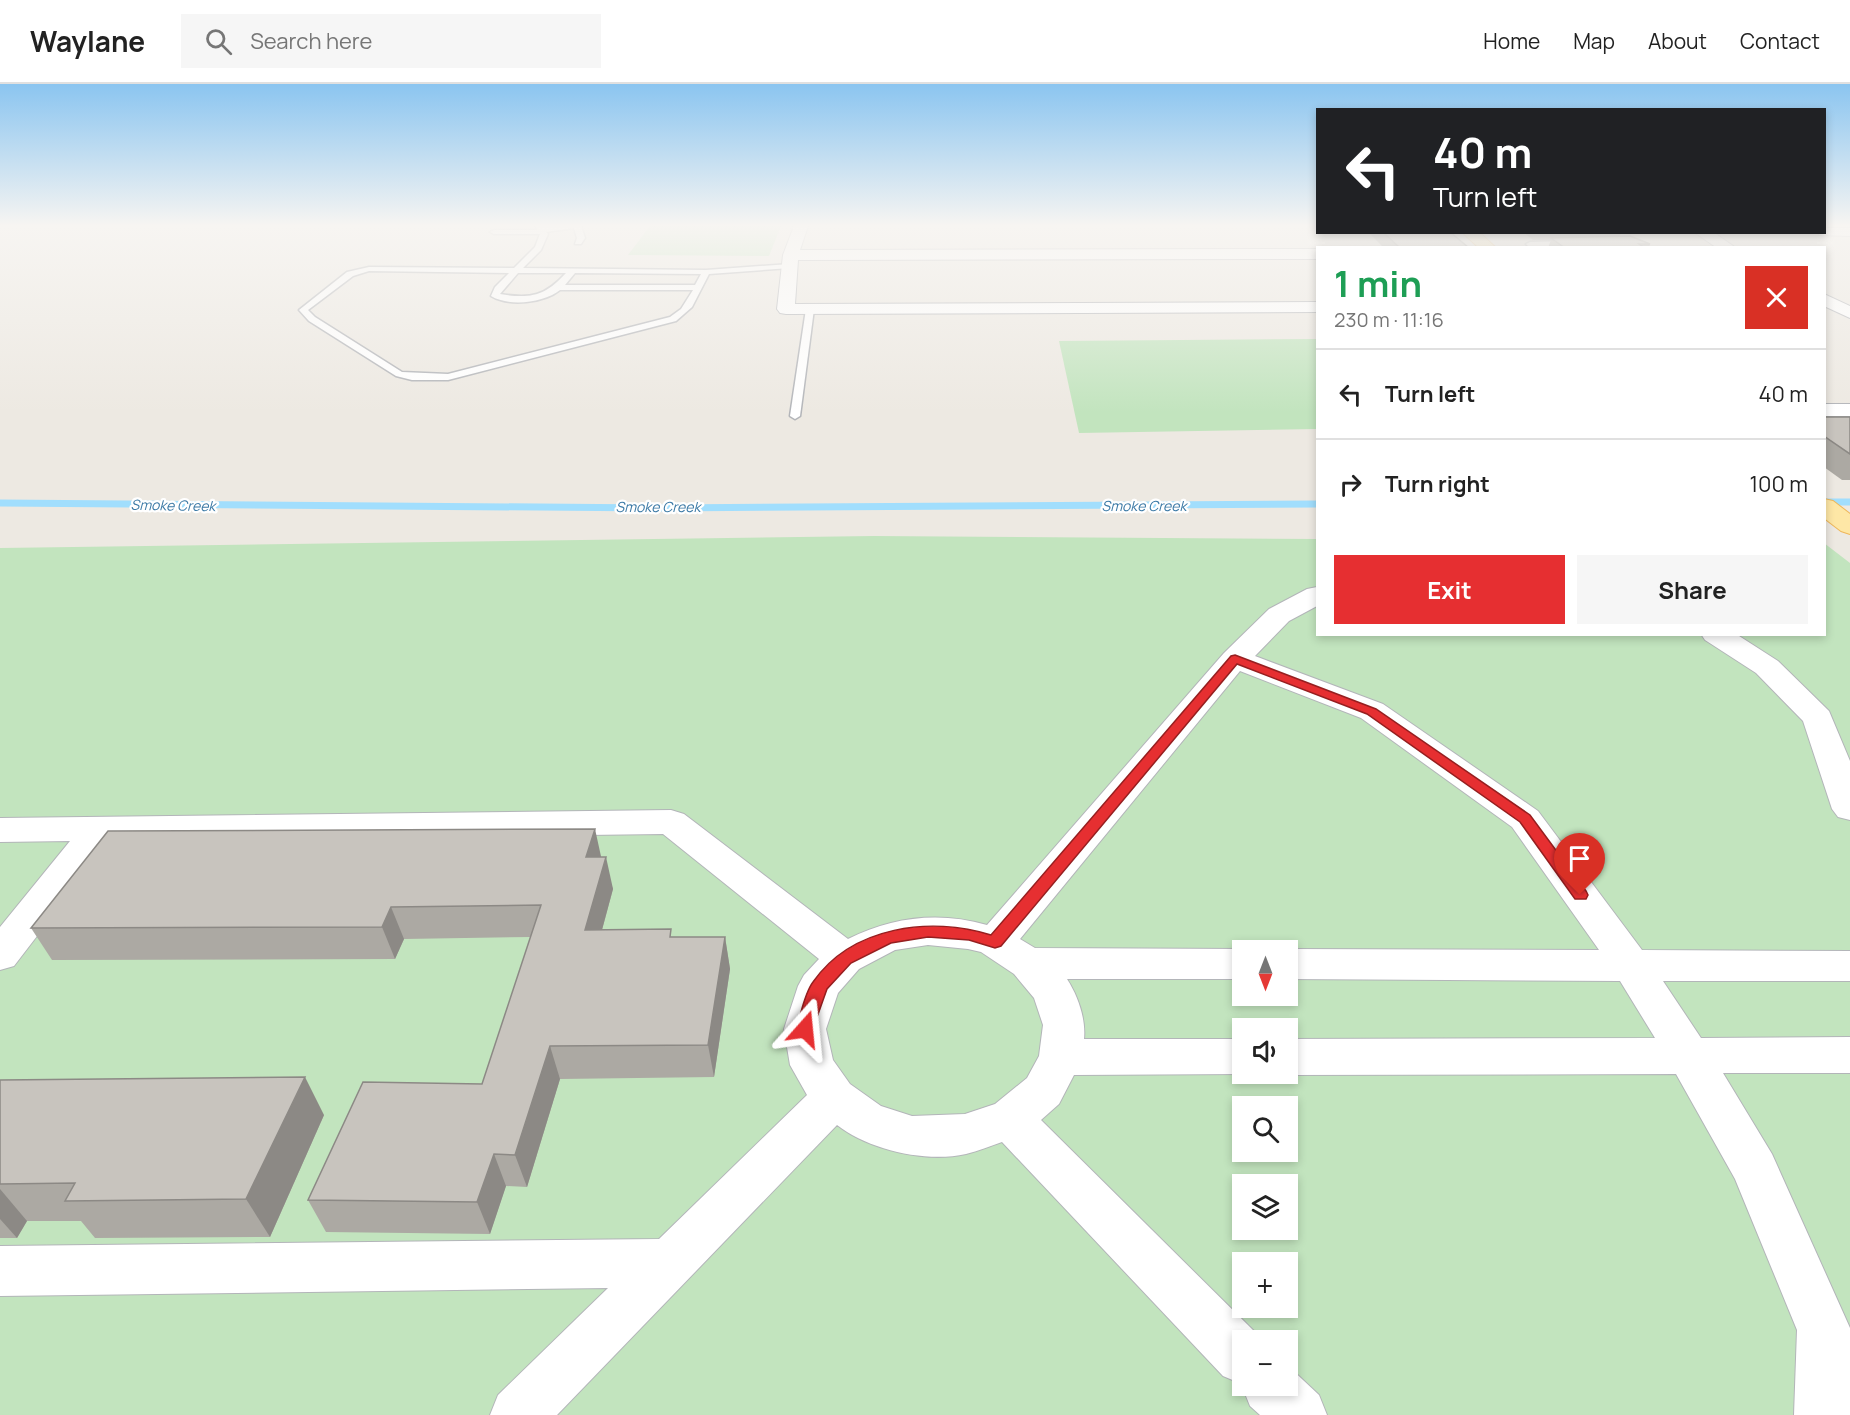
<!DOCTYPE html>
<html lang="en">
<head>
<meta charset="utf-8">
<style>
  body { margin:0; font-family:Manrope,sans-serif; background:#f6f6f6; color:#222; height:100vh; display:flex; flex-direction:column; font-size:22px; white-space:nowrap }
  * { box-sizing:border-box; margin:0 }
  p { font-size:20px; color:#767676 }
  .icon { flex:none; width:33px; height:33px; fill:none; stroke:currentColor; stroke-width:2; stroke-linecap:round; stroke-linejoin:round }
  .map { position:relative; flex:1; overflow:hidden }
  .panel { position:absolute; left:1316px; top:162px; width:510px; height:390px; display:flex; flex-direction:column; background:#fff; border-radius:0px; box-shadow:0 3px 9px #0003 }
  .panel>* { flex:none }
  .banner { position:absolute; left:1316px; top:24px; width:510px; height:126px; border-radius:0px; box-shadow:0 3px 9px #0003; background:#202124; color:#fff; overflow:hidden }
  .needle { width:39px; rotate:180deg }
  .controls { position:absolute; left:1232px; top:856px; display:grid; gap:12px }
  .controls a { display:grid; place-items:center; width:66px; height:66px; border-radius:0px; background:#fff; box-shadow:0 3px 9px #0003; font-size:30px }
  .pin { position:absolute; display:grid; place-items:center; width:51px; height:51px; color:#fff; margin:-62px -26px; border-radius:50% 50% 50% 0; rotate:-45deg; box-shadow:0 0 6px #0007 }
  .pin .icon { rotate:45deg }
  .me { position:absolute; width:66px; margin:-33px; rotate:18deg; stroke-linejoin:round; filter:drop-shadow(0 0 4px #0008) }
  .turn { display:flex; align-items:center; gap:21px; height:126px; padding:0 18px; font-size:27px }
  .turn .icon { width:78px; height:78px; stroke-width:2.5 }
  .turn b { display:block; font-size:42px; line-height:51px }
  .round { display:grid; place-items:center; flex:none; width:63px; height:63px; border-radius:0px; background:#f6f6f6 }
  .summary { display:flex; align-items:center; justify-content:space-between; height:102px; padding:0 18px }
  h1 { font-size:36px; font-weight:700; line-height:45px; color:#1e9e55 }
  .action { display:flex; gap:12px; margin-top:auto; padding:12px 18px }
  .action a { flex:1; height:69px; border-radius:0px; background:#e62f31; color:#fff; font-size:24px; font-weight:700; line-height:69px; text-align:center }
  .action a+a { background:#f6f6f6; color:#222 }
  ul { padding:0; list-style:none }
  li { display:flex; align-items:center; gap:18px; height:90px; padding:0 18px; border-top:2px solid #e0e0e0 }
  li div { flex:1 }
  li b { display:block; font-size:22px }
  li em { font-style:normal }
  header { display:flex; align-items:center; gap:36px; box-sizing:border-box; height:84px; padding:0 30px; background:#fff; border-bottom:2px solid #e0e0e0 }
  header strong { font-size:28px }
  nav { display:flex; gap:33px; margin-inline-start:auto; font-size:21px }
  .search { width:420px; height:54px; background:#f6f6f6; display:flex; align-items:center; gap:15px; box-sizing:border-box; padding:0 21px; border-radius:0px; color:#767676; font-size:22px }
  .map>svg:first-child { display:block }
  .green { fill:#c2e4be; fill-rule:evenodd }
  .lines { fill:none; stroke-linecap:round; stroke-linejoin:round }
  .stream { stroke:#a1defd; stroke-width:7 }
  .lane-casing { stroke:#b3b5b9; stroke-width:3 }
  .street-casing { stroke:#b3b5b9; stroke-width:2 }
  .primary-casing { stroke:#efb759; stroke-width:2 }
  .lane { fill:#fff; fill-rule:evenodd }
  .street { fill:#fff; fill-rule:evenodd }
  .primary { fill:#fee7a6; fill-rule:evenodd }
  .wall { fill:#aca9a3 }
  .shaded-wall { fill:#8c8985 }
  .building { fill:#c8c4be; stroke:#8c8985; stroke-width:1.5 }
  .route { fill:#e62f31; stroke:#961f20; stroke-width:1.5 }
  .labels { text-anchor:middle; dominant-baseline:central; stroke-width:4.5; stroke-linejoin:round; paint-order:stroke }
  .far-water-label { font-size:14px; font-style:italic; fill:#3c7aa6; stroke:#fff }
</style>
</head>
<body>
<header>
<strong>Waylane</strong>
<div class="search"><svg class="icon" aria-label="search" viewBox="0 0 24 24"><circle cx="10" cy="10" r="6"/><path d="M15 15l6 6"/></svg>Search here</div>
<nav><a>Home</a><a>Map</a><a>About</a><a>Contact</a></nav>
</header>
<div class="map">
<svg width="1850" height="1331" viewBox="0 0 1850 1331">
  <rect width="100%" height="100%" fill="#ede9e2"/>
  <g class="green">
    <polygon points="650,142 781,142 769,172 628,171"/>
    <polygon points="1317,255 1317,345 1079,349 1059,257"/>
    <path d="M874,452L1317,455V550H1824V459L1850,479V1331H0V464ZM1242,867H1287V912H1242ZM1242,945H1287V990H1242ZM1242,1023H1287V1068H1242ZM1242,1101H1287V1146H1242ZM1242,1179H1287V1224H1242ZM1242,1257H1287V1302H1242Z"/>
  </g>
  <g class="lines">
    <g class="stream">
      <polyline points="1824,418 1850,418"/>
      <polyline points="0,419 658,424 1317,420"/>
    </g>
    <g class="lane-casing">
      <g id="lane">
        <path d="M536,142H581L585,154L581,160H575L577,154L574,144L546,148L548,150L541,166L523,184L706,186L790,180L794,182L790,184L709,190L692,223L676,237L448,296H412L396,292L309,237L299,226L347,188L369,183L514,184L535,163L540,150H494L490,148L494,146H537ZM369,187L509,189L495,203L491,212C509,223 544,219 560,206H693L681,225L670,233L448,290L402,288L315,233L308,226L353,192ZM518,189H566C545,212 531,215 500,210ZM575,189L701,190L695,201H565Z"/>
        <polygon points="1570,157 1573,157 1573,161 1530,164 1526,160 1530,158"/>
        <polygon points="810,222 814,225 800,332 795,335 790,332 806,225"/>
      </g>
    </g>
    <g class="street-casing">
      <g id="street">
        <polygon points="794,142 808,142 800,166 1317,165 1317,175 798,176 795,220 1317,218 1317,228 786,230 780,229 777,225 783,171"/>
        <polygon points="1824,144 1850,144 1850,152 1819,151 1817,148 1824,148"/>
        <polygon points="1694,148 1713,148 1736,164 1717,164"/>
        <polygon points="1824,210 1850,222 1850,234 1824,222"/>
        <rect x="1824" y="320" width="26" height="12"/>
        <path d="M1317,503V522L1289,537L1255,572L1383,620L1538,727L1642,866L1850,867V897H1663L1701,954L1850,953V989H1723L1772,1070L1850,1244V1331H1794L1797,1246L1735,1095L1676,990L1287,991L1284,990H1287V955L1655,954L1620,897L1287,895V867H1279L1287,865L1599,866L1512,743L1361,634L1240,587L1020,855L1035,864L1242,865L1250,867H1242V895H1067C1078,912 1086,935 1084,955H1242V990H1245L1074,991L1059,1020L1041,1036L1261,1254L1263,1257H1242V1300L1223,1292L1002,1058C990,1062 978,1067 966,1070C926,1079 869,1066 837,1041L557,1331H490L498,1311L608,1204L0,1212V1162L659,1155L807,1011L790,981L784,945L798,902L804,891L819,875L663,750L110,757L14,882L0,886V843L70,757L0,758V734L671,726L684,730L848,855C892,833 939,827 987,841L1224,569L1269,525L1307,505ZM928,861L968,865L981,868L1014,890L1034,914L1043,941L1039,972L1027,994L995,1020L965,1030L912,1032L881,1022L850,1000L833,976L826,945L838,909L859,885L895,866Z"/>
        <polygon points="1701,550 1736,550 1778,577 1829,627 1850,677 1850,736 1838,733 1832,725 1803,637 1756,589 1705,556"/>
        <polygon points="1287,1281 1319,1311 1327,1331 1260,1331 1250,1322 1242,1302 1287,1302"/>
      </g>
    </g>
    <g class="primary-casing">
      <g id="primary">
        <polygon points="1462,148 1479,148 1496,164 1479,164"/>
        <polygon points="1824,415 1833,417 1850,430 1850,450 1841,447 1824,434"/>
      </g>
    </g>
    <use href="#lane" class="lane"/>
    <use href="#street" class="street"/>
    <use href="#primary" class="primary"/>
  </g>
  <g class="wall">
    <polygon points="1368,148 1450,148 1469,164 1384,164"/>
    <polygon points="1523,148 1621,148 1620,152 1650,160 1649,164 1548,164 1551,156 1533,156"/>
    <polygon points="1824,333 1850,333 1850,396 1842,396 1824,383"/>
    <polygon points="601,773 613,805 602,846 673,853 725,853 730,885 714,993 560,995 527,1103 506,1102 490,1150 326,1148 308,1116 482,1000 531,853 404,855 395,875 52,876 31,844"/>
    <polygon points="0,996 324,1031 270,1153 95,1154 81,1137 27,1137 17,1154 0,1154"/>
  </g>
  <g class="shaded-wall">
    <polygon points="595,745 602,777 586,773"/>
    <polygon points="606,773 613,805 593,879 585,846"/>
    <polygon points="391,823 404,855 395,875 382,843"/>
    <polygon points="725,853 730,885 714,993 708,961"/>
    <polygon points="550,962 560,995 527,1103 515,1071"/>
    <polygon points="305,993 324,1031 270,1153 246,1115"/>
    <polygon points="494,1070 506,1102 490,1150 477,1118"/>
    <polygon points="0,1105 27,1137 17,1154 0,1135"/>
  </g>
  <g class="building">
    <polygon points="1383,148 1450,148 1469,164 1400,164"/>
    <polygon points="1630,152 1650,160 1639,160 1645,164 1565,164 1551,154"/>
    <polygon points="1824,333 1850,333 1850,370 1824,352"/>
    <polygon points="595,745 586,773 606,773 585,846 671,845 670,853 725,853 708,961 550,962 515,1071 494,1070 477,1118 308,1116 363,998 482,1000 541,821 391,823 382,843 31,844 108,747"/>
    <polygon points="305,993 246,1115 65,1117 75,1099 0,1100 0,996"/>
  </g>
  <linearGradient id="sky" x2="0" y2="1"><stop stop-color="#8bc5f0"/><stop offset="0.43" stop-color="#f7f5f2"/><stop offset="1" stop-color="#f7f5f2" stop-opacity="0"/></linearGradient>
  <rect width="1850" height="329" fill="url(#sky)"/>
  <path class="route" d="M1235,571L1376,625L1530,731L1586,807L1588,811L1586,815H1575L1520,738L1367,630L1237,580L1001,862L995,864L969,856L928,853L891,859L851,879L827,905L811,950L805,952L799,950L796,945C801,931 804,910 813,898C852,842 931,832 991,851L1231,572Z"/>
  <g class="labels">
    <g class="far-water-label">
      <text transform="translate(173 421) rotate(1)">Smoke Creek</text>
      <text x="1144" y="421">Smoke Creek</text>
      <text x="658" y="422">Smoke Creek</text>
    </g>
  </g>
</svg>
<div class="controls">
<a><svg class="needle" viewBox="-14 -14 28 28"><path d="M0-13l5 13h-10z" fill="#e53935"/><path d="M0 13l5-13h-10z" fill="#767676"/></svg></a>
<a><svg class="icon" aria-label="sound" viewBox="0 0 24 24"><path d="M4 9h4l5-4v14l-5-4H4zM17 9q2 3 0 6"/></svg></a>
<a><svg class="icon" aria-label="search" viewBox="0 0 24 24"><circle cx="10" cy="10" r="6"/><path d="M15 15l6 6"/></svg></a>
<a><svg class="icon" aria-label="layers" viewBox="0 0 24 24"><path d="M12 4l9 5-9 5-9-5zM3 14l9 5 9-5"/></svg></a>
<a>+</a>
<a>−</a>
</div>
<div class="pin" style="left:1580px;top:811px;background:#d93025"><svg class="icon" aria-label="arrive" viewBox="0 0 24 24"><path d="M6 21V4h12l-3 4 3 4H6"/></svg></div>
<svg class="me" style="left:805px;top:945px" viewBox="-20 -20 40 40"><path d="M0-17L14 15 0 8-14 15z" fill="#e62f31" stroke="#fff" stroke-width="4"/></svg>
<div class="banner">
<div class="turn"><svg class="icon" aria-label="left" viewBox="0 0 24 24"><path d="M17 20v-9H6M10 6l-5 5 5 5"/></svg><div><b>40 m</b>Turn left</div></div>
</div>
<section class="panel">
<div class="summary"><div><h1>1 min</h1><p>230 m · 11:16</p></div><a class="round" style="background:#d93025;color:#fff"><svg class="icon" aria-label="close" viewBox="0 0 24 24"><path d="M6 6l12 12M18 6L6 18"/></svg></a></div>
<ul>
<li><svg class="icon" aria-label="left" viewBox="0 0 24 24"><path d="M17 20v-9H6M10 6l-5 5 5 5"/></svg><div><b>Turn left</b></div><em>40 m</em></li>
<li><svg class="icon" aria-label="right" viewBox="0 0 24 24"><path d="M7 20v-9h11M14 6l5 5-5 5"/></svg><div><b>Turn right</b></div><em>100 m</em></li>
</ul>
<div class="action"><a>Exit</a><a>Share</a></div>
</section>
</div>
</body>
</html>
